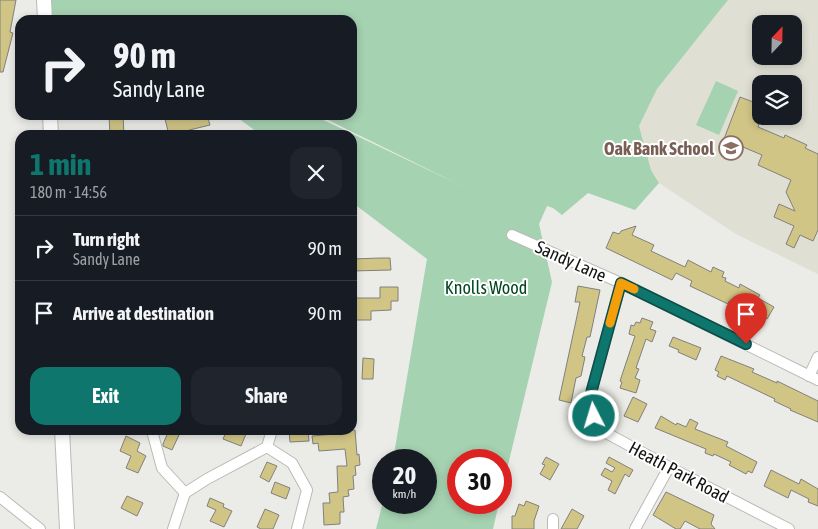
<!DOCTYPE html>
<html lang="en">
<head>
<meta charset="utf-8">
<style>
  body { margin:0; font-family:"Asap Condensed",sans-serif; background:#20242c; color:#f1f3f6; height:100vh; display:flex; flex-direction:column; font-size:19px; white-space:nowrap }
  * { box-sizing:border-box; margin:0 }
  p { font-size:16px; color:#9ea1a6 }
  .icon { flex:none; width:28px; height:28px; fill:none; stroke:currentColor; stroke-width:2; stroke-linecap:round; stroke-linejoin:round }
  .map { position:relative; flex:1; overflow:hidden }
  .panel { position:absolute; left:15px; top:130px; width:342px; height:305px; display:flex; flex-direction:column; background:#171b24; border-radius:15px; box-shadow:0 2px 8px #0003 }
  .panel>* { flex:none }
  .top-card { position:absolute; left:15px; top:15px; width:342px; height:105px; border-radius:15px; box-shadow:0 2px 8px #0003; background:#171b24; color:#f1f3f6; overflow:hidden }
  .needle { width:32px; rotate:22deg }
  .buttons { position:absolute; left:752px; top:15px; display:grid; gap:10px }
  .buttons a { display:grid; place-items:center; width:50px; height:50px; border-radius:10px; background:#171b24; box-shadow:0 2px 8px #0003; font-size:25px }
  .speed { position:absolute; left:372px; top:449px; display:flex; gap:10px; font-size:25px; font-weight:700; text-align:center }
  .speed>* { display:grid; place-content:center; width:65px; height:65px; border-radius:50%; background:#171b24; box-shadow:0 2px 8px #0003; line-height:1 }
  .speed small { font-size:12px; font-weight:400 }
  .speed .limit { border:8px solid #d22; background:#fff; color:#111 }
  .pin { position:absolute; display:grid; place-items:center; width:42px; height:42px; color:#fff; margin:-51px -21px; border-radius:50% 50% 50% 0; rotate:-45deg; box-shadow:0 0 5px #0007 }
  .pin .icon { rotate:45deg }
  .me { position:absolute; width:55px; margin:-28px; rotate:355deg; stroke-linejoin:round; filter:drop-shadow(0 0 4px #0008) }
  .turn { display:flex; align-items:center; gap:18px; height:105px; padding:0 15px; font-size:22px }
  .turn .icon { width:65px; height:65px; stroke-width:2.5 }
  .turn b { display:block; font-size:35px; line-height:42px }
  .round { display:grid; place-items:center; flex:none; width:52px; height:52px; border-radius:15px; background:#20242c }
  .head { display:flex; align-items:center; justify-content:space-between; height:85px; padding:0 15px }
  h1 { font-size:30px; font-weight:700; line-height:38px; color:#0f766e }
  .primary-button { display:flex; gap:10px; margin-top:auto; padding:10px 15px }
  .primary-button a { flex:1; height:58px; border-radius:15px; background:#0f766e; color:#fff; font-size:20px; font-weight:700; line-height:58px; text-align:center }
  .primary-button a+a { background:#20242c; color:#f1f3f6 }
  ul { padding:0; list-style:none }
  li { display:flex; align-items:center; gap:15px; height:65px; padding:0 15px; border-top:1px solid #363941 }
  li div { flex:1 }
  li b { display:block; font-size:19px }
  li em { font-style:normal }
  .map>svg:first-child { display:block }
  .built { fill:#e0dfd4; fill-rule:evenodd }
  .green { fill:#a5d2b1 }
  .building { fill:#d1c586; stroke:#81807d }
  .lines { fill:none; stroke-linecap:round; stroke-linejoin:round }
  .street-casing { stroke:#babab7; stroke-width:12 }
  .secondary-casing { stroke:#babab7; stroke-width:16 }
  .street { stroke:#fff; stroke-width:10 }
  .secondary { stroke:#fff; stroke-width:14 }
  .route-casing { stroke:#0a4d48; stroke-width:12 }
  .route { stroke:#0f766e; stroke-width:9 }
  .slow { stroke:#f59e0b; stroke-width:9 }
  .labels { text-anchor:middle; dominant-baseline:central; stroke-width:4; stroke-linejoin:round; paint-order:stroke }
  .education-label { font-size:18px; font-weight:bold; fill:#785e54; stroke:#fff; text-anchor:end }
  .street-label { font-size:18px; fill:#131312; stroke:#fff }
  .park-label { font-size:18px; fill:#004621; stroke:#fff }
</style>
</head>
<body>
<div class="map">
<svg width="818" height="529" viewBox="0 0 818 529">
  <rect width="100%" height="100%" fill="#ebebe7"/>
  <path class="built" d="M728,0H818V274L736,234L659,183L651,170L639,126L657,89ZM761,24H794V56H761ZM761,84H794V116H761Z"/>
  <g class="green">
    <polygon points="51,0 728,0 657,89 639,126 651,170 659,183 635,210 588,193 562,215 553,208 547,206 539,224 552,282 501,494 501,460 459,460 459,502 499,503 493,529 376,529 384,498 384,502 426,502 426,460 393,460 427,259 353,203 352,135 261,135 234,115 313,115 460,185 318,115 352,115 352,20 150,20 137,17 135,20 63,20 51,16"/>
    <polygon points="716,81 738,91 719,135 696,125"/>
  </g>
  <g class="building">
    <polygon points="0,0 16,0 10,32 13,33 3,72 0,72"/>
    <polygon points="740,97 761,105 761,119 758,127 784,138 785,135 807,145 805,148 818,154 818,230 813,241 800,235 794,248 786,244 794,226 774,217 779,204 795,211 786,192 791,180 758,165 762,155 724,139"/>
    <polygon points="109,115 123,115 124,135 110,135"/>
    <polygon points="164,115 207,115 210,125 169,135"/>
    <polygon points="636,226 632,235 654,245 651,251 685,267 688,260 711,272 713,267 724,272 722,277 726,278 725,281 739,288 740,284 760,295 758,298 774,307 767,319 738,303 737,305 729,301 728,304 690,286 692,281 676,273 672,280 606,248 613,232 619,234 621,231"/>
    <polygon points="380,258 390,258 391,270 352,271 352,259"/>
    <polygon points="578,286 600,290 590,337 587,337 582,356 585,357 581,376 576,378 571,403 559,400 580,302 575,302"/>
    <polygon points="380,287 398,287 398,301 391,301 391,310 371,311 371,320 355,320 356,298 380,298"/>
    <polygon points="642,318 653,322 650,329 656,331 652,342 646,339 636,368 639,369 635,378 640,380 636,393 620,388 622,382 620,381 635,336 629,334 631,325 634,326 636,322 640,323"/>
    <polygon points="673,337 701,348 696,360 678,352 679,350 669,346"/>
    <polygon points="721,356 754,369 752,372 777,383 777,381 818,401 818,422 790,410 791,409 774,401 775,399 727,376 725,380 717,376 719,372 715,370"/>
    <polygon points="363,358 374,359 373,379 362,379"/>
    <polygon points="633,397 647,404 638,422 624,416"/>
    <polygon points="661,416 676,425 677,423 686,427 690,419 698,423 695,429 728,442 726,446 757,462 752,473 748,471 746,474 729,465 731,462 714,454 713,456 705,453 706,449 655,428"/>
    <polygon points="169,430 179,435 172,450 163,446 163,444"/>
    <polygon points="227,430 236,430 246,434 241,446 223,439"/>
    <polygon points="289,430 308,430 309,441 290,442"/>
    <polygon points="334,430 355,430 357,455 359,454 360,465 355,466 356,475 353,476 354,489 348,490 349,496 343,497 344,512 340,512 340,524 324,525 323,503 330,503 329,493 338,492 337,466 347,466 345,449 319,451 318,443 313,444 312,436 335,434"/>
    <polygon points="126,436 140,443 137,451 146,456 138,473 126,468 131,456 120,451"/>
    <polygon points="546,457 559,464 550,480 540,474 545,465 542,464"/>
    <polygon points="609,457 633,470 629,477 625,474 615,494 608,490 612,481 601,475 605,468 612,472 615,468 606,463"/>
    <polygon points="267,462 277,466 269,482 260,477"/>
    <polygon points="771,470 799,484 801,479 818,489 818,506 808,502 809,499 791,490 788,498 764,486"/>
    <polygon points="275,482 290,488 286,499 271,493"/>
    <polygon points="666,492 714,515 711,524 715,529 700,529 685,521 680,529 676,529 653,515"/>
    <polygon points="127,496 143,503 137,516 121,508"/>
    <polygon points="210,498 224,504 223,507 232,511 224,527 210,521 216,510 207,506"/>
    <polygon points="526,501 539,506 534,521 534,529 512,529 512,516 515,516 519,504 524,506"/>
    <polygon points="265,509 279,515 273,529 261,529 257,527"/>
    <polygon points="572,509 584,516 577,529 561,529"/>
  </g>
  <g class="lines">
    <g class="street-casing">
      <g id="street">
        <polyline points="512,235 621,283 818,380"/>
        <polyline points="621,283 588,404 599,429 669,467 789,529"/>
        <polyline points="809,376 818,357"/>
        <polyline points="152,431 162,468 185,493"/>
        <polyline points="267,447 292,463 307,490 297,529"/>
        <polyline points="0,497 40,529"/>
        <polyline points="173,529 185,493 207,479 267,447 272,430"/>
        <polyline points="553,529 553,519"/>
        <polyline points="635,529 669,467"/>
      </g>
    </g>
    <g class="secondary-casing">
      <g id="secondary">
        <polyline points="44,0 45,20"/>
        <polyline points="50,115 51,135"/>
        <polyline points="62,430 67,529"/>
      </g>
    </g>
    <use href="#street" class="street"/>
    <use href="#secondary" class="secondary"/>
  </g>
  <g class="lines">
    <g class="route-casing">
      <polyline id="route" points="594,416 588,404 621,283 746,344"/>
    </g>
    <use href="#route" class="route"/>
    <polyline class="slow" points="610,323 621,283 634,289"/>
  </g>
  <defs>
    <g id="school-ring" transform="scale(1.25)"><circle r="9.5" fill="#fff" stroke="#8d6e63" stroke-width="1.5"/><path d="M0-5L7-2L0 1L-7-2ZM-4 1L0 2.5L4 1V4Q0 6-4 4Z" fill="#8d6e63"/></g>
  </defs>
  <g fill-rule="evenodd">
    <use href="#school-ring" x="731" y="148"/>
  </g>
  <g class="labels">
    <g class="education-label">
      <text x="714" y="148">Oak Bank School</text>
    </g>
    <g class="street-label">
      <text transform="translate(571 261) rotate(24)">Sandy Lane</text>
      <text transform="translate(679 472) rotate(28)">Heath Park Road</text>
    </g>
    <g class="park-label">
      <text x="486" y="287">Knolls Wood</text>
    </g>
  </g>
</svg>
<div class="buttons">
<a><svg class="needle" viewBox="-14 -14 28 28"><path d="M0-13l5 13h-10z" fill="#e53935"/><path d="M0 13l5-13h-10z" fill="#9ea1a6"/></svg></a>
<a><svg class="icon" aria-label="layers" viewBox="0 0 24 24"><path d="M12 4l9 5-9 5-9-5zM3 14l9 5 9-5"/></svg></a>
</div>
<div class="speed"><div>20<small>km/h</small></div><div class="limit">30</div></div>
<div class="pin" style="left:746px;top:344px;background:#d93025"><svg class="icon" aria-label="arrive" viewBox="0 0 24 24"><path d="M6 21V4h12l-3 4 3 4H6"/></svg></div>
<svg class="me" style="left:594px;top:416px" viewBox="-20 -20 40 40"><circle r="17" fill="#0f766e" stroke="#fff" stroke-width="3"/><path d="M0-11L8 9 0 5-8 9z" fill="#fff"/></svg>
<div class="top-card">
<div class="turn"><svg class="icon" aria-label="right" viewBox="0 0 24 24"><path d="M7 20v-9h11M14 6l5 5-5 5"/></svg><div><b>90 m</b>Sandy Lane</div></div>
</div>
<section class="panel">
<div class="head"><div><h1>1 min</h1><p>180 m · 14:56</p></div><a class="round"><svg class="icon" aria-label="close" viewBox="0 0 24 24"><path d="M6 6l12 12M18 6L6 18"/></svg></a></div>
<ul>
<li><svg class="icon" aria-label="right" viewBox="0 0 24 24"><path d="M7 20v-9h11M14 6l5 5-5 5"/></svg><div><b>Turn right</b><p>Sandy Lane</p></div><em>90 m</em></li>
<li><svg class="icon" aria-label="arrive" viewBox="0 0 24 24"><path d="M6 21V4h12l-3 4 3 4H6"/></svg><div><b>Arrive at destination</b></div><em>90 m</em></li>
</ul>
<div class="primary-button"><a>Exit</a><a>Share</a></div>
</section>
</div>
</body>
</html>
